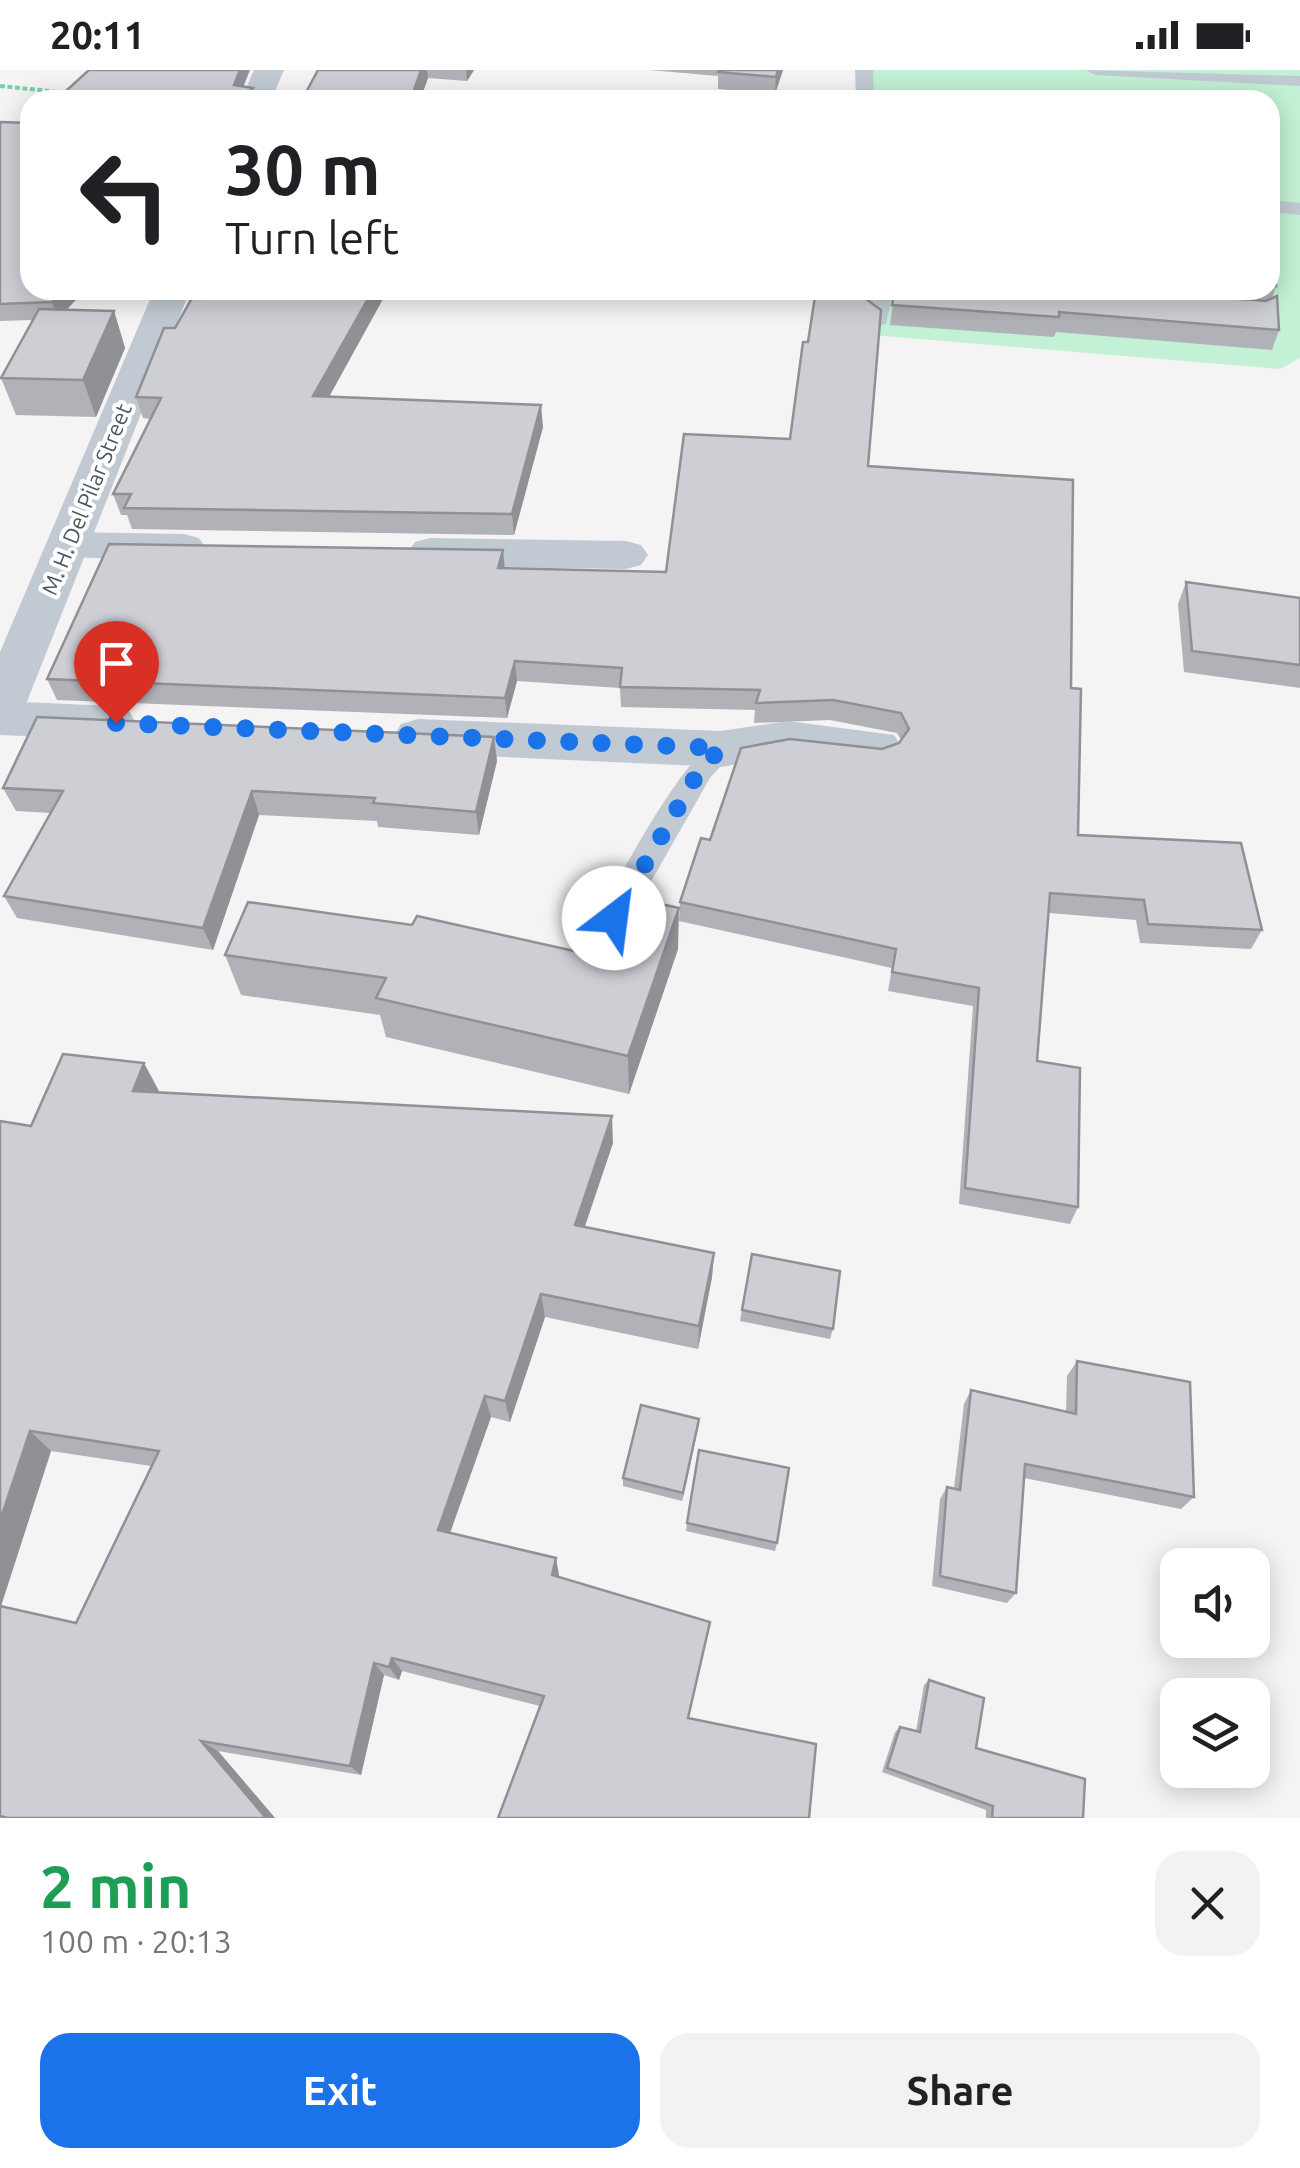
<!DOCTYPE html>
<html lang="en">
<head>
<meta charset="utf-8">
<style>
  body { margin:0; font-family:Ubuntu,sans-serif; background:#f2f2f2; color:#202124; height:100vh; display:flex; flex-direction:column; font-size:38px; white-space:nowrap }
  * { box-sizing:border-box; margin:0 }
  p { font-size:32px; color:#757577 }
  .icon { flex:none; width:55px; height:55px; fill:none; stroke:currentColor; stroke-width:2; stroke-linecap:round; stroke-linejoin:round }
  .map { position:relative; height:1748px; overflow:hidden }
  .details { display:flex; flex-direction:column; background:#fff; flex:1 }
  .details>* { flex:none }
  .hud { position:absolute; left:20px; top:20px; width:1260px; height:210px; border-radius:30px; box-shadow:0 5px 25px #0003; background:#fff; color:#202124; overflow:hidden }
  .tools { position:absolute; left:1160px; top:1478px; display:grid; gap:20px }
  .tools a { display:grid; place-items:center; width:110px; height:110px; border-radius:20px; background:#fff; box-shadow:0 5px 25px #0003; font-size:50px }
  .pin { position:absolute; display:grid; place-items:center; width:85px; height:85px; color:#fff; margin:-102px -42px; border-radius:50% 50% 50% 0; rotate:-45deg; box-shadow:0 0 10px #0007 }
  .pin .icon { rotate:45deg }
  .me { position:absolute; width:110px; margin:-55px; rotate:30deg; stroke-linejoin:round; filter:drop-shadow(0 0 8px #0008) }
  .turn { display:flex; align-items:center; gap:35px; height:210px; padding:0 40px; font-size:45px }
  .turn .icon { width:130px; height:130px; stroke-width:2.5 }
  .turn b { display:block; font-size:70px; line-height:85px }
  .round { display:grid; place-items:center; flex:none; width:105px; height:105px; border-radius:30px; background:#f2f2f2 }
  .summary { display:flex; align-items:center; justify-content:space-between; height:170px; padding:0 40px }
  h1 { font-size:60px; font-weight:700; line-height:75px; color:#1e9e55 }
  .button { display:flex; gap:20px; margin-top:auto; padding:20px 40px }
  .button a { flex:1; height:115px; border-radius:30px; background:#1a73e8; color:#fff; font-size:40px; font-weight:700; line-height:115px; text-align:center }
  .button a+a { background:#f2f2f2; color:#202124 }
  .status { display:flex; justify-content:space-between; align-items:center; height:70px; padding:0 50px; background:#fff; direction:ltr }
  .status svg { height:28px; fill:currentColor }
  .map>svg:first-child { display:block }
  .green { fill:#c3f1d5 }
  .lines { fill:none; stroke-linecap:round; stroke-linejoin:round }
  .path { stroke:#7ad0a6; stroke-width:4; stroke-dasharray:5 2.5; stroke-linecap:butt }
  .service { fill:#c1cad2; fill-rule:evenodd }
  .minor { fill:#c1cad2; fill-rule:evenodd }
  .tertiary { fill:#c1cad2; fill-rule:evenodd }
  .wall { fill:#b0b2b7; fill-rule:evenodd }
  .shaded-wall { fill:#909195 }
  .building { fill:#cdcfd5; stroke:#909195; stroke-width:2.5 }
  .route { stroke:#1a73e8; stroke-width:18; stroke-dasharray:0 32.4 }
  .labels { text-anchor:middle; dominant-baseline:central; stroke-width:8; stroke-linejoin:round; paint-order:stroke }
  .far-street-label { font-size:22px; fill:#4a5661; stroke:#fff }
</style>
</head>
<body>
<div class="status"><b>20:11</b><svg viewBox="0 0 49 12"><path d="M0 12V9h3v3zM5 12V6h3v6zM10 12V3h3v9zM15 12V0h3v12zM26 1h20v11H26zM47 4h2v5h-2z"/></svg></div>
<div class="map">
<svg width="1300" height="1748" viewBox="0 0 1300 1748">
  <rect width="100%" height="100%" fill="#f5f3f3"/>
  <polygon class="green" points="870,0 1300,0 1300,288 1280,299 871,265 874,220 1270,220 1270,30 867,30"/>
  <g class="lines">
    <polyline class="path" points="0,16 68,23"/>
    <g class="service">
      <polygon points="855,0 873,0 874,30 856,30"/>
      <polygon points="1086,0 1300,6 1300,16 1095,5"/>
      <polygon points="1270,130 1300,133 1300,145 1270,142"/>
      <polygon points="871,220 893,220 886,254 878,256 867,249"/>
      <path d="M721,669L731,672L736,679L710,708L625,857L614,861L603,857L598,848C617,811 686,679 721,669Z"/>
    </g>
    <g class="minor">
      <polygon points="67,462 184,464 199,468 206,478 199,488 184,492 52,486 45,476 52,466"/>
      <polygon points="430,468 626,471 641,475 648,485 641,495 626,499 430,496 415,492 408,482 415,472"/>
      <polygon points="0,631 112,636 129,641 136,653 129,665 112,670 0,665"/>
      <polygon points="418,649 721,661 788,651 894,665 902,677 894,689 877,695 788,685 721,697 418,683 401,678 394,666 401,654"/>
    </g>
    <g class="tertiary">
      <polygon points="254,0 284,0 271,30 241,30"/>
      <polygon points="154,220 190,220 24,639 17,651 0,656 0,582"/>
    </g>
  </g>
  <g class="wall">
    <polygon points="318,0 474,0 467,11 428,8 420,30 302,30"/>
    <polygon points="650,0 783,0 775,24 718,19 718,6"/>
    <polygon points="0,52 30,220 85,220 66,240 114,241 125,278 96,347 16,345 1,308 33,250 0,251"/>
    <polygon points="1270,163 1276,216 1272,228 1279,260 1272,280 1056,262 1054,267 890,255 895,220 1270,220"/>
    <polygon points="866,229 868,396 1071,618 1078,765 1262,860 1251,879 1140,873 1136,850 1049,843 1037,991 1078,1137 1070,1154 959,1134 973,936 888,921 892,898 679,851 680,832 710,770 882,679 899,673 901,670 897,663 830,650 754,653 755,640 621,637 620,618 517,611 507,648 57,630 47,609 505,498 666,502 790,369 808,272"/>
    <polygon points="136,327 329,327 543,357 514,465 132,459 127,445 121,445 113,424 150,349 143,348"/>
    <polygon points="1186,512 1300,528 1300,618 1184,602 1178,534"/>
    <polygon points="494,667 497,691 479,765 378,757 377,751 259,745 213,880 17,848 4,826 51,743 16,741 3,718"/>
    <polygon points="678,879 629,1024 386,967 380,945 241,925 225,885 583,883"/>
    <path d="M144,993L158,1022L613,1073L584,1157L714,1183L712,1207L698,1279L545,1247L510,1352L491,1347L450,1463L559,1505V1507L708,1566L540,1636L402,1601L399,1610L384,1605L361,1705L218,1681L275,1748H0V1051L31,1056ZM51,1381L151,1396L76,1553L1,1536Z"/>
    <polygon points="752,1184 833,1259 830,1269 740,1251"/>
    <polygon points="1077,1291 1194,1427 1181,1439 1024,1408 1016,1523 1007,1533 932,1516 940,1429 947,1417 954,1418 964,1334 971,1320 1066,1342 1067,1306"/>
    <polygon points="698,1358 682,1431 623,1416 623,1408"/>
    <polygon points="687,1453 777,1473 775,1481 686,1461"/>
    <polygon points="929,1610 976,1678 1083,1748 986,1748 986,1740 882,1702 895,1662 900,1657 916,1661 924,1615"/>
  </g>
  <g class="shaded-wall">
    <polygon points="240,0 250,0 238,30 234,15"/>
    <polygon points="421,0 427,0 428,8 420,30 412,30 412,26"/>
    <polygon points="466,0 474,0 467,11"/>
    <polygon points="778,0 783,0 775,24 776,7"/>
    <polygon points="253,18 255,30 242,30"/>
    <polygon points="64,220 85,220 58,249 52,232"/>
    <polygon points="373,220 388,220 318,347 313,326"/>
    <polygon points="114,241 125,278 96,347 83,310"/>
    <polygon points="541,335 543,357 514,465 512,444"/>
    <polygon points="503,480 505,501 498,498"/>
    <polygon points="515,591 517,611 507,648 505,628"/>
    <polygon points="494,667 497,691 479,765 476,742"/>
    <polygon points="252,721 259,745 213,880 203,858"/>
    <polygon points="679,838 678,879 629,1024 628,986"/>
    <polygon points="144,993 159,1021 148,1047 133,1021"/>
    <polygon points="612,1046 613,1073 577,1180 575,1155"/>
    <polygon points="714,1183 712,1207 698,1279 699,1256"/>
    <polygon points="541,1224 545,1247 510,1352 505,1331"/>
    <polygon points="485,1326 491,1347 445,1477 438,1460"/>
    <polygon points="699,1349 698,1358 682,1431 683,1423"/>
    <polygon points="30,1361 51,1381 0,1539 0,1451"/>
    <polygon points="556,1488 559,1505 555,1520 552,1505"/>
    <polygon points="392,1588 402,1601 399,1610 389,1597"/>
    <polygon points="374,1593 384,1605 361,1705 350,1696"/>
    <polygon points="201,1671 218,1681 275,1748 266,1748"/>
  </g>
  <g class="building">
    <polygon points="89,0 240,0 234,15 253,18 242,30 56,30"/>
    <polygon points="318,0 421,0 412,26 397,26 395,30 302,30"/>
    <polygon points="719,0 778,0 776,7 718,2"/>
    <polygon points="0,52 30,53 30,220 64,220 52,232 0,234"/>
    <polygon points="1270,163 1273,163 1276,216 1270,213"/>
    <polygon points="207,220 373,220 313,326 541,335 512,444 124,438 131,424 113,424 161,328 136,327 164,258 175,258 192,228 200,229"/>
    <polygon points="816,220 867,220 866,229 881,240 868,396 1073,410 1071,618 1081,619 1078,765 1241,773 1262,860 1148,854 1144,830 1050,823 1037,991 1080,998 1078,1137 965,1118 979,918 892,902 896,879 680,832 701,768 710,770 741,678 790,669 882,679 899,673 909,659 901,643 833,630 756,633 760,620 620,617 622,598 515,591 505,628 47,609 109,474 503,480 498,498 666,502 684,364 790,369 803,272 808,272"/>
    <polygon points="895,220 1128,220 1266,231 1277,226 1279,260 1059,242 1059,247 892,235"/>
    <polygon points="39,239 114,241 83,310 1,308"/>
    <polygon points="1186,512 1300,528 1300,595 1192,581"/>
    <polygon points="37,647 494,667 476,742 373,733 375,728 252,721 203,858 4,826 63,721 3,718"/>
    <polygon points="610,823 679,838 628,986 376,928 386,908 225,885 248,832 412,855 417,846 583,883"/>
    <polygon points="63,984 144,993 133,1021 612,1046 575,1155 714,1183 699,1256 541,1224 505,1331 485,1326 438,1460 556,1488 552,1505 710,1552 688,1648 816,1674 809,1748 498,1748 544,1626 392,1588 389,1597 374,1593 350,1696 201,1671 266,1748 8,1748 0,1746 0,1536 76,1553 159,1381 30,1361 0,1451 0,1051 31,1056"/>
    <polygon points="752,1184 840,1201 833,1259 742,1240"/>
    <polygon points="1077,1291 1190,1312 1194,1427 1025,1394 1016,1523 940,1506 947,1417 960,1420 971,1320 1076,1344"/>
    <polygon points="641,1335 699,1349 683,1423 623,1408"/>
    <polygon points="699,1380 789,1398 777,1473 687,1453"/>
    <polygon points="929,1610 984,1628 976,1678 1085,1709 1083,1748 992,1748 993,1736 887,1698 900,1657 920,1662"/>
  </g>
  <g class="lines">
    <polyline class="route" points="116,653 721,678 699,701 614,848"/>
  </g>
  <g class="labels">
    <g class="far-street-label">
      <text transform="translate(86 429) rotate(-68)">M. H. Del Pilar Street</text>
    </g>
  </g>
</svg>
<div class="tools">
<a><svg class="icon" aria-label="sound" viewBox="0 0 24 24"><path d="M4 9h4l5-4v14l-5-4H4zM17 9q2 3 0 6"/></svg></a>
<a><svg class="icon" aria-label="layers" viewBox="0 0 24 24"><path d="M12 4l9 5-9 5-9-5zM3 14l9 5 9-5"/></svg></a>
</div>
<div class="pin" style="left:116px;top:653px;background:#d93025"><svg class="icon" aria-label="arrive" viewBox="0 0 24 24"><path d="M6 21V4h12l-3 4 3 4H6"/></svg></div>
<svg class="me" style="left:614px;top:848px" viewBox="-20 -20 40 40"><circle r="19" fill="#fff"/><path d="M0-13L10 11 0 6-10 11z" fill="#1a73e8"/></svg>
<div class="hud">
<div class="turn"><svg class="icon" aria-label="left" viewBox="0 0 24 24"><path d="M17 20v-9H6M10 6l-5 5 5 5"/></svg><div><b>30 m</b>Turn left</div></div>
</div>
</div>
<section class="details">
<div class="summary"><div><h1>2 min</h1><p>100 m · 20:13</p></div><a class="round"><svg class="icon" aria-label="close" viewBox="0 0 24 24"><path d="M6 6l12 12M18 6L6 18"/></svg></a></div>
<div class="button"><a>Exit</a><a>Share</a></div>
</section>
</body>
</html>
